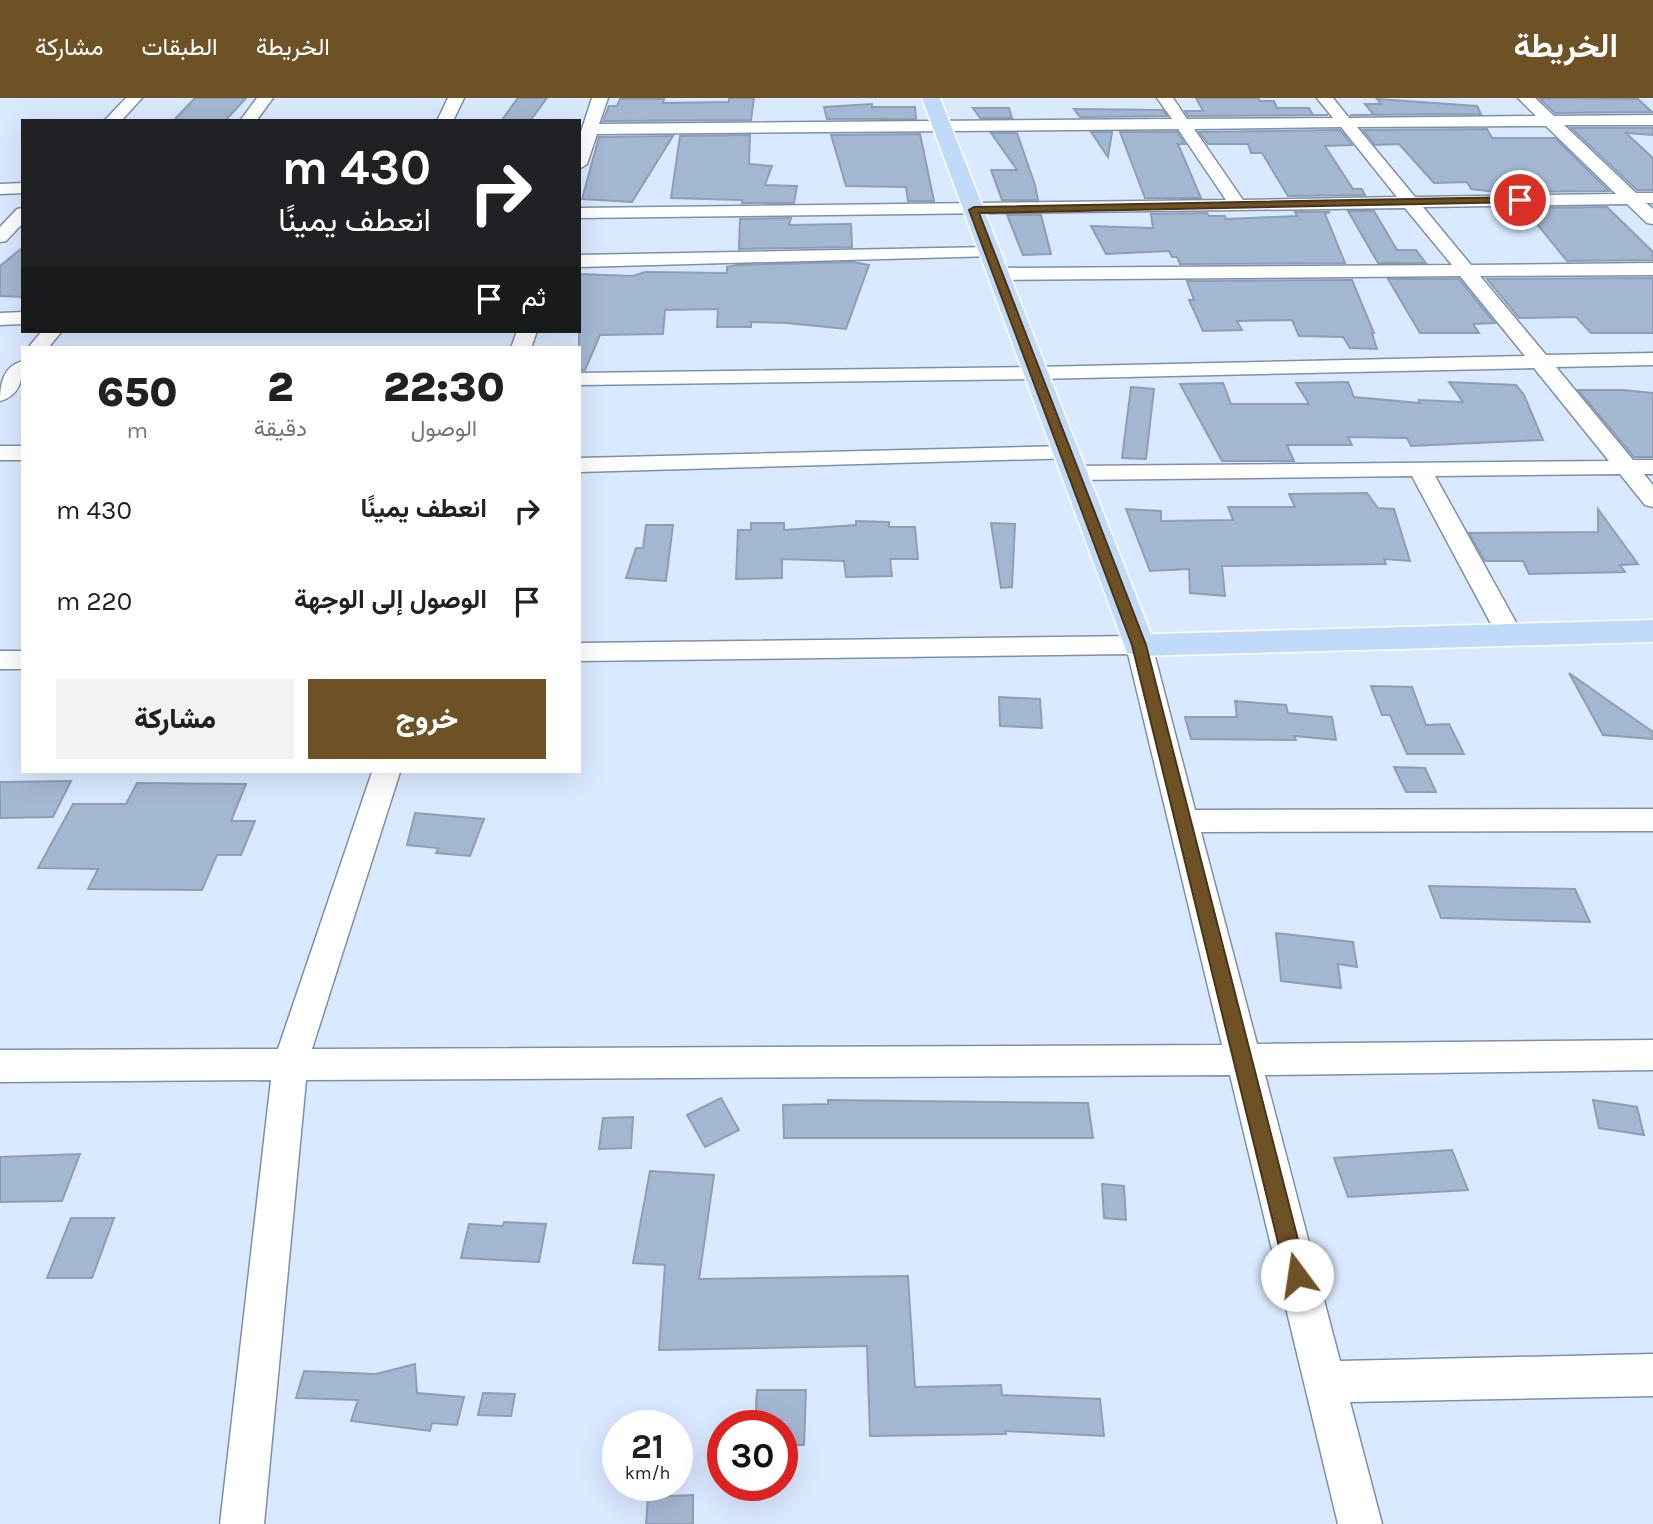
<!DOCTYPE html>
<html lang="ar">
<head>
<meta charset="utf-8">
<style>
  body { margin:0; font-family:Karla,Vazirmatn,sans-serif; background:#f2f2f2; color:#202124; direction:rtl; height:100vh; display:flex; flex-direction:column; font-size:26px; white-space:nowrap }
  * { box-sizing:border-box; margin:0 }
  p { font-size:23px; color:#757577 }
  .icon { flex:none; width:38px; height:38px; fill:none; stroke:currentColor; stroke-width:2; stroke-linecap:round; stroke-linejoin:round }
  .map { position:relative; flex:1; overflow:hidden; direction:ltr }
  .details { position:absolute; left:21px; top:248px; width:560px; height:427px; display:flex; flex-direction:column; background:#fff; border-radius:0px; box-shadow:0 7px 28px #0002; direction:rtl }
  .details>* { flex:none }
  .hud { position:absolute; left:21px; top:21px; width:560px; height:214px; border-radius:0px; box-shadow:0 7px 28px #0002; direction:rtl; background:#202124; color:#fff; overflow:hidden }
  .speed { position:absolute; left:602px; top:1312px; display:flex; gap:14px; font-size:35px; font-weight:700; text-align:center }
  .speed>* { display:grid; place-content:center; width:91px; height:91px; border-radius:50%; background:#fff; box-shadow:0 7px 28px #0002; line-height:1 }
  .speed small { font-size:18px; font-weight:400 }
  .speed .limit { border:10px solid #d22; background:#fff; color:#111 }
  .pin { position:absolute; display:grid; place-items:center; width:60px; height:60px; color:#fff; margin:-30px; border:4px solid #fff; border-radius:50%; box-shadow:0 2px 7px #0007 }
  .me { position:absolute; width:77px; margin:-38px; rotate:346deg; stroke-linejoin:round; filter:drop-shadow(0 0 5px #0008) }
  .turn { display:flex; align-items:center; gap:24px; height:147px; padding:0 35px; font-size:32px }
  .turn .icon { width:91px; height:91px; stroke-width:2.5 }
  .turn b { display:block; font-size:49px; line-height:60px }
  .then { display:flex; align-items:center; height:66px; padding:0 35px; background:#0003; gap:14px; font-size:26px }
  .eta { display:flex; justify-content:space-evenly; align-items:center; height:119px; text-align:center }
  .eta b { font-size:42px; font-weight:800; line-height:49px }
  .cta { display:flex; gap:14px; margin-top:auto; padding:14px 35px }
  .cta a { flex:1; height:80px; border-radius:0px; background:#6f5126; color:#fff; font-size:28px; font-weight:800; line-height:80px; text-align:center }
  .cta a+a { background:#f2f2f2; color:#202124 }
  ul { padding:0; list-style:none }
  li { display:flex; align-items:center; gap:21px; height:91px; padding:0 35px }
  li div { flex:1 }
  li b { display:block; font-size:26px }
  li em { font-style:normal }
  header { display:flex; align-items:center; gap:42px; box-sizing:border-box; height:98px; padding:0 35px; background:#6f5126; color:#fff }
  header strong { font-size:33px }
  nav { display:flex; gap:38px; margin-inline-start:auto; font-size:24px }
  .map>svg:first-child { display:block }
  .building { fill:#a4b7d1; stroke:#8c9eb8; stroke-width:2 }
  .lines { fill:none; stroke-linecap:round; stroke-linejoin:round }
  .minor-casing { stroke:#7e90a9; stroke-width:3 }
  .major-casing { stroke:#fff; stroke-width:3 }
  .minor { fill:#fff; fill-rule:evenodd }
  .major { fill:#c2dafa; fill-rule:evenodd }
  .route { fill:#6f5126; stroke:#483519; stroke-width:2 }
</style>
</head>
<body>
<header>
<strong>الخريطة</strong>
<nav><a>الخريطة</a><a>الطبقات</a><a>مشاركة</a></nav>
</header>
<div class="map">
<svg width="1653" height="1426" viewBox="0 0 1653 1426">
  <rect width="100%" height="100%" fill="#d9e9ff"/>
  <g class="building">
    <polygon points="195,0 246,0 225,23 173,23"/>
    <polygon points="518,0 547,0 530,23 501,23"/>
    <polygon points="729,0 754,0 751,22 603,23 609,8 617,8 620,1 664,1 663,5 729,4"/>
    <polygon points="1196,0 1258,0 1260,3 1274,3 1277,10 1309,10 1313,17 1328,17 1188,18 1185,13 1203,13"/>
    <polygon points="1547,0 1638,1 1652,14 1555,15 1540,1"/>
    <polygon points="1377,1 1477,8 1481,16 1350,17 1374,17 1365,6 1381,6"/>
    <polygon points="872,6 872,9 915,9 916,21 827,21 824,9"/>
    <polygon points="973,10 1009,10 1012,20 980,20"/>
    <polygon points="1074,11 1163,12 1167,18 1080,19"/>
    <polygon points="1571,30 1653,30 1653,37 1626,35 1653,60 1653,92 1637,92"/>
    <polygon points="1487,31 1492,40 1555,40 1609,93 1496,94 1471,91 1467,84 1434,85 1399,46 1375,47 1363,32"/>
    <polygon points="1340,32 1352,47 1325,48 1353,91 1362,91 1365,97 1288,98 1262,55 1251,55 1248,46 1208,46 1199,34"/>
    <polygon points="1091,34 1112,34 1108,59"/>
    <polygon points="1120,34 1177,34 1185,46 1178,46 1201,100 1145,100"/>
    <polygon points="991,35 1017,35 1035,87 1038,102 1002,102 991,72 1017,72"/>
    <polygon points="920,36 934,103 908,103 906,89 846,88 831,37"/>
    <polygon points="750,37 749,66 772,68 765,87 797,88 794,105 742,105 742,102 671,100 680,38"/>
    <polygon points="673,38 632,104 582,101 599,39"/>
    <polygon points="1607,109 1653,154 1653,162 1567,163 1524,110"/>
    <polygon points="1348,113 1374,113 1397,152 1416,152 1426,165 1378,165"/>
    <polygon points="1295,114 1330,114 1325,116 1345,165 1180,166 1177,159 1172,159 1169,153 1106,156 1091,128 1153,130 1151,116 1207,115 1209,118 1225,118 1226,121 1297,118"/>
    <polygon points="1007,117 1041,117 1051,156 1023,157"/>
    <polygon points="791,120 789,127 851,126 852,149 739,151 740,121"/>
    <polygon points="23,149 23,199 0,198 0,168"/>
    <polygon points="853,164 869,167 846,231 787,225 751,224 751,229 717,229 718,211 665,212 663,236 600,237 585,272 579,272 579,176 633,178 645,174 727,175 727,169 737,167"/>
    <polygon points="1653,180 1653,235 1591,235 1576,219 1519,220 1487,181"/>
    <polygon points="1388,181 1459,181 1495,225 1473,226 1479,235 1420,235"/>
    <polygon points="1352,182 1374,235 1372,235 1377,251 1350,250 1343,239 1299,238 1292,222 1237,223 1242,232 1203,233 1189,202 1194,202 1187,183"/>
    <polygon points="1348,284 1354,299 1420,305 1419,302 1463,304 1449,284 1516,287 1524,297 1543,342 1411,348 1407,340 1348,339 1352,347 1287,347 1294,363 1222,363 1180,286 1223,285 1231,306 1309,306 1296,285"/>
    <polygon points="1131,289 1154,291 1146,361 1122,360"/>
    <polygon points="1578,292 1623,292 1653,295 1653,359 1634,359"/>
    <polygon points="1367,395 1378,410 1394,411 1410,463 1384,461 1386,466 1222,468 1225,498 1190,495 1189,471 1150,473 1126,411 1161,413 1161,423 1233,422 1228,409 1295,409 1289,396"/>
    <polygon points="1598,411 1638,466 1620,467 1625,474 1529,476 1523,463 1485,463 1469,435 1598,434"/>
    <polygon points="856,423 889,424 889,429 915,429 918,461 890,461 892,478 846,479 844,463 782,461 782,480 736,481 738,432 751,432 751,425 784,425 784,432 856,427"/>
    <polygon points="991,425 1015,426 1012,489 1001,490"/>
    <polygon points="646,427 673,427 666,483 626,480 636,450 643,450"/>
    <polygon points="1569,575 1653,634 1653,641 1603,637"/>
    <polygon points="1371,588 1412,589 1426,627 1449,626 1464,656 1407,656 1390,617 1382,617"/>
    <polygon points="999,599 1040,601 1042,630 1000,628"/>
    <polygon points="1235,603 1286,607 1288,615 1332,619 1336,642 1294,638 1296,642 1191,641 1185,619 1237,619"/>
    <polygon points="1394,669 1425,670 1436,694 1406,694"/>
    <polygon points="71,683 53,719 0,720 0,684"/>
    <polygon points="137,685 246,686 231,723 255,723 241,757 217,757 202,792 88,791 98,771 38,770 73,706 126,706"/>
    <polygon points="415,715 484,721 470,758 436,755 438,750 407,747"/>
    <polygon points="1429,788 1575,791 1590,824 1441,820"/>
    <polygon points="1276,835 1353,844 1357,869 1338,866 1341,890 1281,883"/>
    <polygon points="721,1000 739,1032 705,1049 687,1017"/>
    <polygon points="828,1002 1088,1005 1093,1040 784,1040 783,1007 828,1006"/>
    <polygon points="1593,1002 1637,1009 1644,1037 1599,1030"/>
    <polygon points="633,1019 631,1050 599,1051 603,1020"/>
    <polygon points="1452,1052 1468,1092 1348,1099 1334,1060"/>
    <polygon points="80,1056 62,1103 0,1104 0,1059"/>
    <polygon points="650,1073 714,1077 699,1181 908,1178 915,1289 1001,1287 1002,1297 1100,1301 1104,1338 1005,1333 1006,1336 870,1338 867,1248 659,1252 665,1167 633,1165"/>
    <polygon points="1102,1086 1124,1088 1126,1122 1104,1120"/>
    <polygon points="71,1120 114,1120 92,1180 47,1180"/>
    <polygon points="504,1124 546,1126 539,1164 461,1160 469,1126 503,1128"/>
    <polygon points="415,1266 417,1295 464,1299 457,1327 432,1325 430,1333 351,1323 358,1302 296,1300 304,1273 376,1276"/>
    <polygon points="757,1292 806,1292 804,1347 782,1347 782,1328 755,1328"/>
    <polygon points="483,1295 515,1296 511,1318 478,1317"/>
    <polygon points="693,1397 693,1426 646,1426 648,1399"/>
  </g>
  <g class="lines">
    <g class="minor-casing">
      <g id="minor">
        <polygon points="126,0 142,0 121,23 104,23"/>
        <polygon points="257,0 273,0 256,23 240,23"/>
        <polygon points="448,0 464,0 453,23 437,23"/>
        <path d="M592,0H608L599,26L1172,21L1157,0H1173L1187,21L1333,20L1317,0H1333L1349,20L1536,18L1518,0H1535L1554,18L1653,17V27H1564L1636,95H1653V105H1646L1653,111V126L1647,125L1627,106L1423,109L1471,167L1653,165V177L1480,178L1546,257L1653,255V267L1556,269L1633,362H1653V376H1644L1653,387V409L1645,407L1620,376L1435,378L1523,537L1519,543L1510,546L1501,543L1497,537L1412,378L1074,382L1066,380L1063,375L1066,370L1074,368L1609,363L1534,270L1036,281L579,287V275L1036,269L1525,258L1460,178L998,182L989,176L998,170L1452,167L1405,110L579,120V110L1226,102L1178,31L597,36L587,66L579,71V40ZM1546,28L1616,96L1415,99L1357,29ZM1341,29L1397,99L1243,102L1194,31Z"/>
        <polygon points="23,85 23,95 0,96 0,86"/>
        <polygon points="23,110 23,125 6,143 0,144 0,129 17,111"/>
        <polygon points="990,149 996,150 999,154 996,158 579,169 579,157"/>
        <polygon points="23,214 23,226 0,227 0,215"/>
        <polygon points="42,233 62,233 48,250 28,250"/>
        <polygon points="517,233 537,233 531,250 511,250"/>
        <path d="M23,263C23,280 20,298 0,303C0,286 3,268 23,263Z"/>
        <rect x="0" y="348" width="23" height="14"/>
        <polygon points="1066,348 1074,350 1077,355 1074,360 579,374 579,360"/>
        <polygon points="1139,538 1148,541 1152,547 1195,712 1653,711 1653,733 1201,734 1257,946 1653,942 1653,972 1265,977 1340,1263 1653,1256 1653,1298 1350,1304 1382,1426 1338,1426 1230,977 306,982 264,1426 220,1426 271,982 0,984 0,952 278,951 372,674 400,674 312,951 1222,947 1128,556 579,563 579,545"/>
        <rect x="0" y="553" width="23" height="18"/>
      </g>
    </g>
    <g class="major-casing">
      <polygon id="major" points="922,0 940,0 1151,536 1653,522 1653,544 1139,558 1127,555"/>
    </g>
    <use href="#minor" class="minor"/>
    <use href="#major" class="major"/>
  </g>
  <polygon class="route" points="1520,99 1525,102 1523,104 979,115 1146,547 1307,1177 1304,1184 1297,1188 1289,1184 1286,1177 1132,547 969,112 974,109"/>
</svg>
<div class="speed"><div>21<small>km/h</small></div><div class="limit">30</div></div>
<div class="pin" style="left:1520px;top:102px;background:#d93025"><svg class="icon" aria-label="arrive" viewBox="0 0 24 24"><path d="M6 21V4h12l-3 4 3 4H6"/></svg></div>
<svg class="me" style="left:1297px;top:1177px" viewBox="-20 -20 40 40"><circle r="19" fill="#fff"/><path d="M0-13L10 11 0 6-10 11z" fill="#6f5126"/></svg>
<div class="hud">
<div class="turn"><svg class="icon" aria-label="right" viewBox="0 0 24 24"><path d="M7 20v-9h11M14 6l5 5-5 5"/></svg><div><b>430 m</b>انعطف يمينًا</div></div>
<div class="then">ثم<svg class="icon" aria-label="arrive" viewBox="0 0 24 24"><path d="M6 21V4h12l-3 4 3 4H6"/></svg></div>
</div>
<section class="details">
<div class="eta">
<div><b>22:30</b><p>الوصول</p></div>
<div><b>2</b><p>دقيقة</p></div>
<div><b>650</b><p>m</p></div>
</div>
<ul>
<li><svg class="icon" aria-label="right" viewBox="0 0 24 24"><path d="M7 20v-9h11M14 6l5 5-5 5"/></svg><div><b>انعطف يمينًا</b></div><em>430 m</em></li>
<li><svg class="icon" aria-label="arrive" viewBox="0 0 24 24"><path d="M6 21V4h12l-3 4 3 4H6"/></svg><div><b>الوصول إلى الوجهة</b></div><em>220 m</em></li>
</ul>
<div class="cta"><a>خروج</a><a>مشاركة</a></div>
</section>
</div>
</body>
</html>
